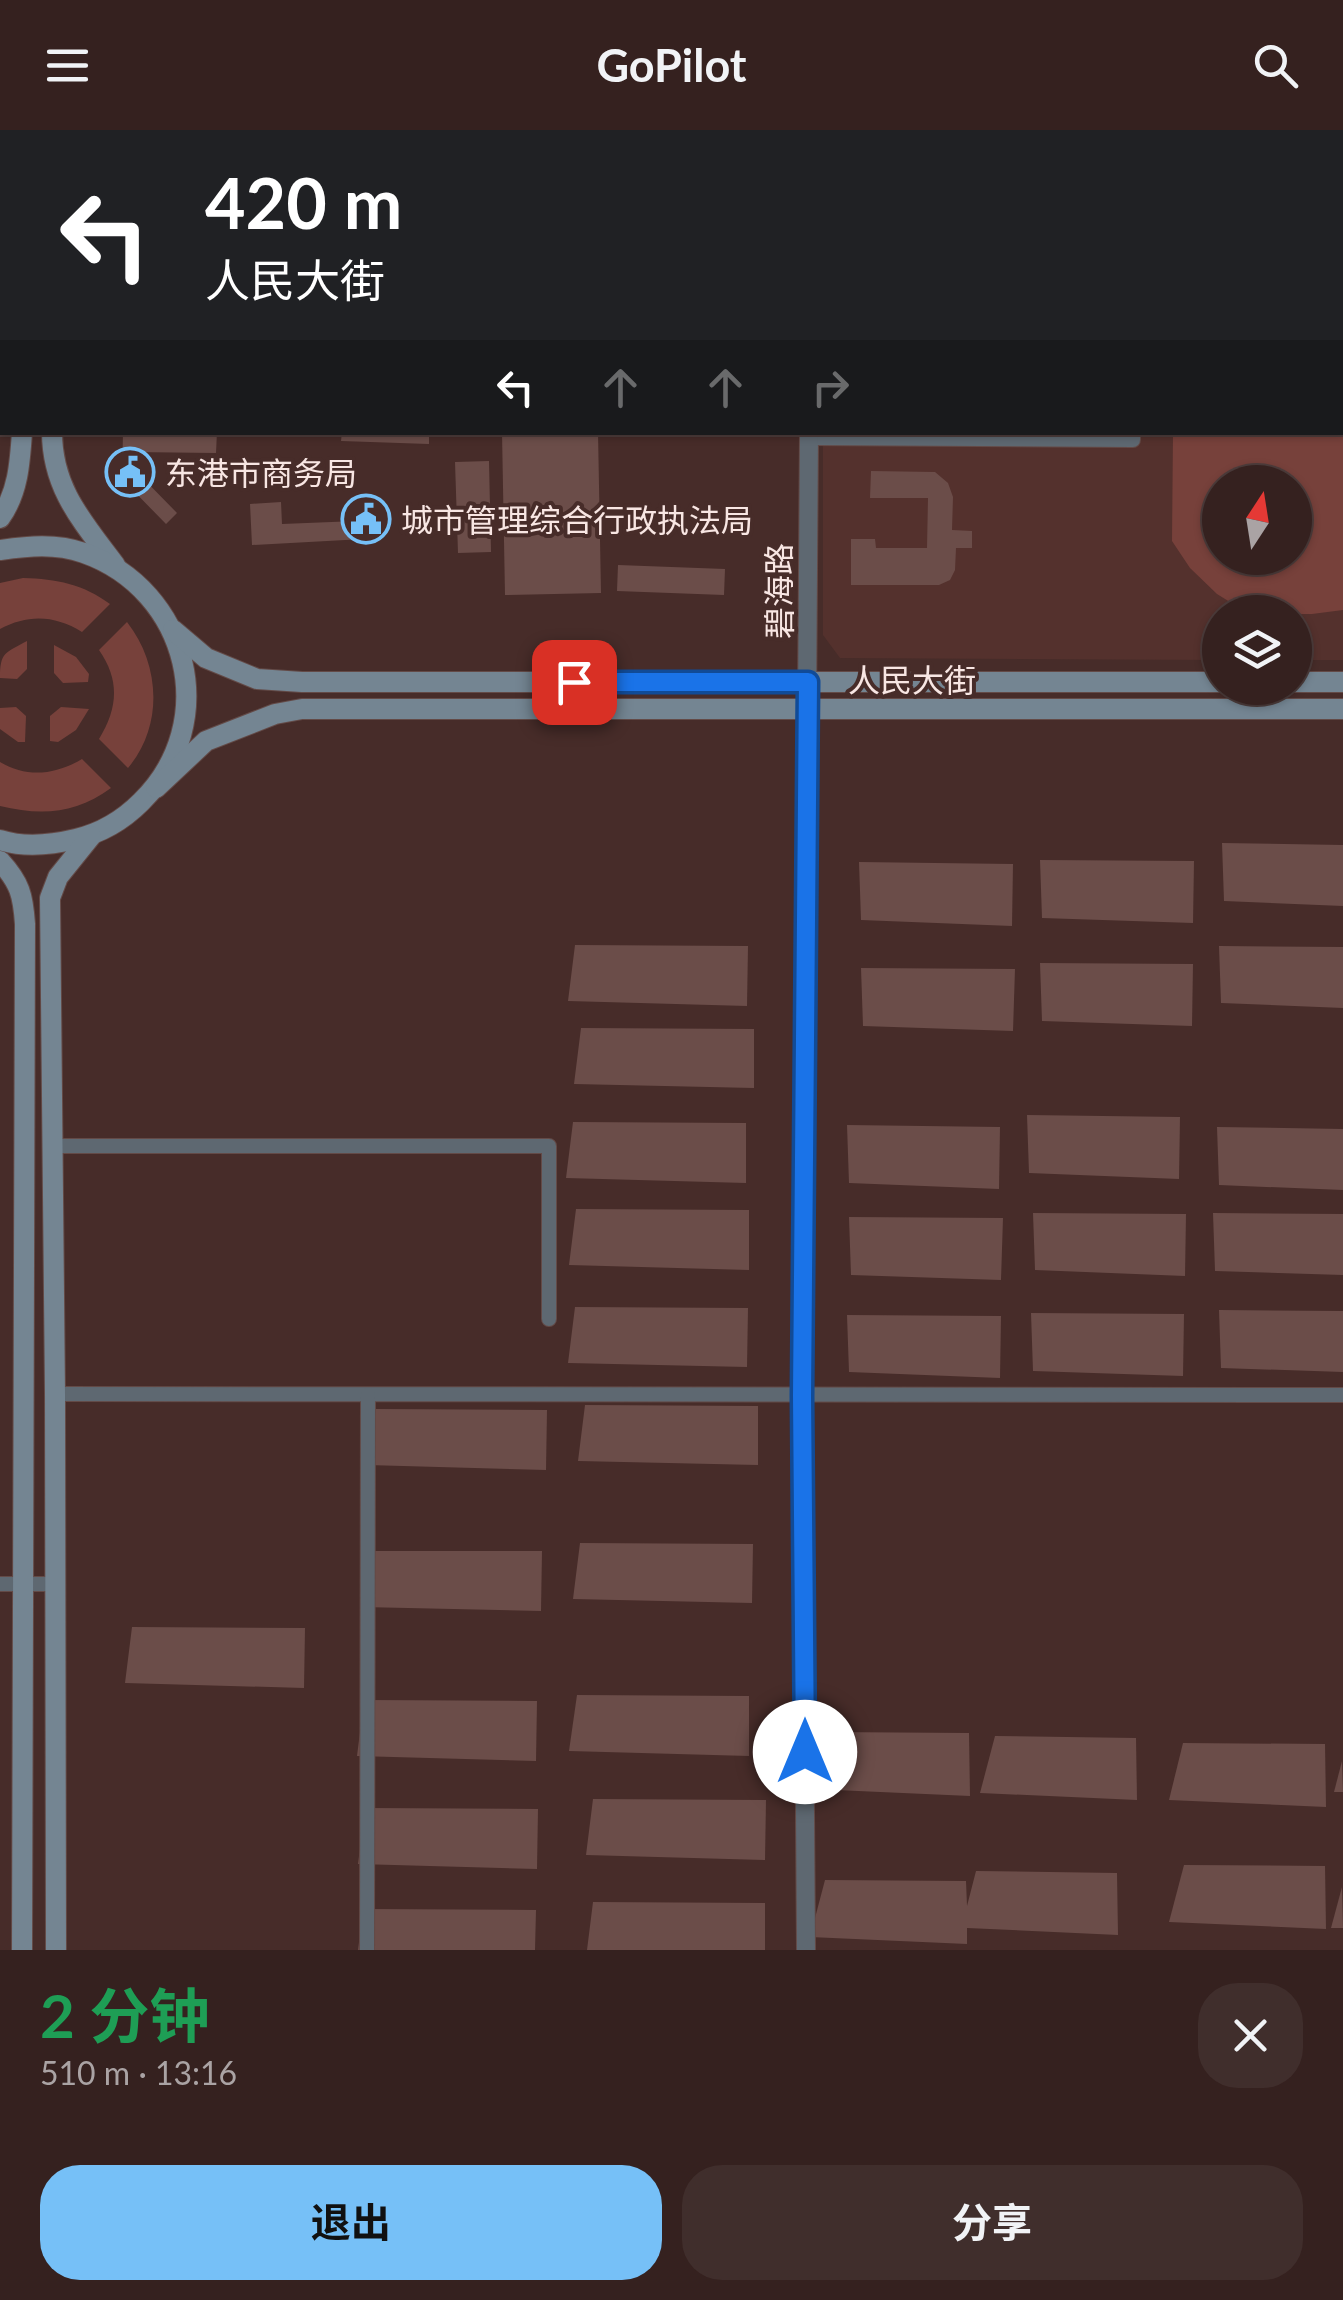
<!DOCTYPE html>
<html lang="zh">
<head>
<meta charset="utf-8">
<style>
  body { margin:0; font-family:Lato,"Noto Sans SC",sans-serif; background:#402e2c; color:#f1f3f6; height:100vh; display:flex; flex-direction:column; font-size:38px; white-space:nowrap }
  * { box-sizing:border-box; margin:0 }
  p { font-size:32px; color:#aaa3a4 }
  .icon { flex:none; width:55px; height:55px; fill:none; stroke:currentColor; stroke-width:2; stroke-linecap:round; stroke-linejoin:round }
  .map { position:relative; height:1820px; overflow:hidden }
  .side { display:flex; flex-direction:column; background:#35211f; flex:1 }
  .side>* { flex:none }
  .hud { position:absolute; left:0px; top:0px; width:1345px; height:305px; box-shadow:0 2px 8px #0004,0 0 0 2px #4f3e3d; background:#202124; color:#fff; overflow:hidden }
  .needle { width:65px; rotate:12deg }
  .buttons { position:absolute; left:1202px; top:335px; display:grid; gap:20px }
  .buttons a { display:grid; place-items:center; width:110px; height:110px; border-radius:50%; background:#35211f; box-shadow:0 2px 8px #0004,0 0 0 2px #4f3e3d; font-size:50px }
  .pin { position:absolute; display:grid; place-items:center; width:85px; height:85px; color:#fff; margin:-42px; border-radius:20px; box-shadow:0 5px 15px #0006 }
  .me { position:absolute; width:110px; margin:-55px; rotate:0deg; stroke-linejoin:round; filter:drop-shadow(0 0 8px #0008) }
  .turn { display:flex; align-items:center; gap:35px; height:210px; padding:0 40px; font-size:45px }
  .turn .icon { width:130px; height:130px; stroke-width:2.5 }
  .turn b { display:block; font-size:70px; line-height:85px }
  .lanes { display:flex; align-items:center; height:95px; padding:0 40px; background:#0003; justify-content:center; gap:50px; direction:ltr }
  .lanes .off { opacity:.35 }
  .round { display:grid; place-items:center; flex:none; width:105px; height:105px; border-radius:40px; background:#402e2c }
  .headline { display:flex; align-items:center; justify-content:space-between; height:170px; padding:0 40px }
  h1 { font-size:60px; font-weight:700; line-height:75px; color:#1e9e55 }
  .cta { display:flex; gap:20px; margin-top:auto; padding:20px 40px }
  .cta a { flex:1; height:115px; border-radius:40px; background:#76c0f7; color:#111; font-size:40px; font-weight:700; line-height:115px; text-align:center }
  .cta a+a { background:#402e2c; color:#f1f3f6 }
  header { display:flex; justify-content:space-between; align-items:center; height:130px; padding:0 40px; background:#35211f; font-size:45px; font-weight:700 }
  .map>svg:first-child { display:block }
  .built { fill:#54312d; fill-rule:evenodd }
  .green { fill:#77413b; fill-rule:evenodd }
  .building { fill:#6b4d49 }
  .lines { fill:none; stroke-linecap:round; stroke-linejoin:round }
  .minor-casing { stroke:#634a47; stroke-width:16 }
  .tertiary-casing { stroke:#634a47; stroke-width:20 }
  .secondary-casing { stroke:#634a47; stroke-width:22 }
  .minor { stroke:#5e6871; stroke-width:14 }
  .tertiary { stroke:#5e6871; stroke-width:18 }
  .secondary { stroke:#748592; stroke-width:20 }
  .route-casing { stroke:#114b97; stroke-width:25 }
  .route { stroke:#1a73e8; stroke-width:18 }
  .labels { text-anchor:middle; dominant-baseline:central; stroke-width:8; stroke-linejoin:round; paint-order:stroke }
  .poi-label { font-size:32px; fill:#f8e6e3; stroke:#472c29; text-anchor:start }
  .street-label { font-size:32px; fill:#f8e6e3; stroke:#472c29 }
</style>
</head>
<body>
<header><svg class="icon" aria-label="menu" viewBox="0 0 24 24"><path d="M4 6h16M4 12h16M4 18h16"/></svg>GoPilot<svg class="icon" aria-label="search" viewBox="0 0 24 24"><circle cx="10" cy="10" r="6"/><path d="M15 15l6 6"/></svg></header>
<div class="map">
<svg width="1343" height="1820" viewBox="0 0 1343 1820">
  <rect width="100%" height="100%" fill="#472c29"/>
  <path class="built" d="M824,0H1343V530H1295V482H1220V530L840,528L823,505V303L1342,302V2H824ZM1220,352H1295V428H1220Z"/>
  <g class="green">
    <path d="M1343,34V480L1312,484H1295L1263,482L1238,477L1217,464L1190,438L1172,411L1173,303L1342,302ZM1220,352H1295V428H1220Z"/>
    <path d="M23,448C57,449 83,454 110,474L82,502C55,485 28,484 0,499V453Z"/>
    <path d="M127,492C160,534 164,595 128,638L99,609C118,578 120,550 99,520Z"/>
    <path d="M27,511V539L17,549L0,548C0,522 5,523 27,511Z"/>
    <polygon points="54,515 76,527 89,544 88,552 63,553 54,543"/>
    <polygon points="16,577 26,586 25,612 18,612 0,599 0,578"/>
    <polygon points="61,577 89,579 76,600 58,612 50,611 50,586"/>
    <path d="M82,629L111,658C76,684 41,686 0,676V632C27,648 55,645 82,629Z"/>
  </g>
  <g class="building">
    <polygon points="123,302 217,302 216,323 131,322 131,336 177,383 166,394 122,349"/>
    <polygon points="342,302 429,302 429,314 341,311"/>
    <polygon points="502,302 598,302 601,463 505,465"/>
    <polygon points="489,331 491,422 458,423 455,332"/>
    <polygon points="871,341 935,342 948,353 953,367 952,400 972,401 972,418 956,418 955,440 950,450 939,455 851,455 851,409 875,409 876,418 927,418 928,368 870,368"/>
    <polygon points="281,372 282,394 381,390 382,408 252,415 250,374"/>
    <polygon points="618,435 725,439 724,465 617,461"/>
    <polygon points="1222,713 1343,715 1343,776 1224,771"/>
    <polygon points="1040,730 1194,731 1193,793 1042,788"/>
    <polygon points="859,732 1013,734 1012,796 861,790"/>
    <polygon points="575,815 748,816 747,876 568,871"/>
    <polygon points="1219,816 1343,817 1343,878 1221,873"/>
    <polygon points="1040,833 1193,834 1192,896 1042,891"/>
    <polygon points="861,838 1015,839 1013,901 863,896"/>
    <polygon points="581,898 754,899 754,958 574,954"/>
    <polygon points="1027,985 1180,987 1179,1049 1029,1043"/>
    <polygon points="573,992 746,993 746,1053 566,1048"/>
    <polygon points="847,995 1000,997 999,1059 849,1053"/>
    <polygon points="1217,997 1343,999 1343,1060 1219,1055"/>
    <polygon points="576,1079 749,1080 749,1140 569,1135"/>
    <polygon points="1033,1083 1186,1084 1185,1146 1035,1140"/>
    <polygon points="1213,1083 1343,1084 1343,1145 1215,1141"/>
    <polygon points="849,1087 1003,1088 1001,1150 851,1145"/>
    <polygon points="575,1177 748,1178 747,1237 568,1233"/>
    <polygon points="1219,1180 1343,1181 1343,1242 1221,1238"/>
    <polygon points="1031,1183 1184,1184 1183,1246 1033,1241"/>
    <polygon points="847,1185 1001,1186 1000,1248 849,1242"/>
    <polygon points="585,1275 758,1276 758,1335 578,1331"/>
    <polygon points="374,1279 547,1280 546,1340 367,1335"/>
    <polygon points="580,1413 753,1414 752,1473 573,1469"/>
    <polygon points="369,1421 542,1421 541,1481 362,1477"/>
    <polygon points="132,1497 305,1498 304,1558 125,1553"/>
    <polygon points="577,1565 749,1566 749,1626 569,1621"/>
    <polygon points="364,1570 537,1571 536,1631 357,1626"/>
    <polygon points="827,1602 969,1603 970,1666 813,1659"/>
    <polygon points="995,1606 1136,1608 1137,1670 980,1663"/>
    <polygon points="1183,1613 1325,1614 1326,1677 1169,1670"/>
    <polygon points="1342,1631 1343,1662 1334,1662"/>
    <polygon points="593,1669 766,1670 765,1730 586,1725"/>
    <polygon points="365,1678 538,1679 537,1739 358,1734"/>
    <polygon points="1184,1735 1325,1736 1326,1799 1169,1792"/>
    <polygon points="976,1741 1117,1743 1118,1805 967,1798 967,1814 810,1807 825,1750 966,1751 967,1776"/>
    <polygon points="1342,1757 1343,1798 1331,1798"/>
    <polygon points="593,1772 765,1773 765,1820 587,1820"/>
    <polygon points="363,1779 536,1780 535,1820 358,1820"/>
  </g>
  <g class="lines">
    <g class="minor-casing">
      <g id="minor">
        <polyline points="891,0 891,2"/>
        <polyline points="347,2 347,0"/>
        <polyline points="553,2 553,0"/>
        <polyline points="809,308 1133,310 1133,302"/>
        <polyline points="53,1016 549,1016 549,1189"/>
        <polyline points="55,1264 1343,1265"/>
        <polyline points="0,1454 55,1454"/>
        <polyline points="367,1820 368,1265"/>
      </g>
    </g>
    <g class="tertiary-casing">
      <g id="tertiary">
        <polyline points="810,2 810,0"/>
        <polyline points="806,1820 802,1266 809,302"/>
      </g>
    </g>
    <g class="secondary-casing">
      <g id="secondary">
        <polyline points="25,2 25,0"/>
        <polyline points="53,2 53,0"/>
        <path d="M52,302C52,359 83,392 115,435"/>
        <path d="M0,388C18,363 20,333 22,302"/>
        <path d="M0,420C28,416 56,413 84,423C189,460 222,593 141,672C123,690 101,703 76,709C51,715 25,718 0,710"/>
        <polyline points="173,500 206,528 257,549 302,552 1220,552"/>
        <polyline points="1295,552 1343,552"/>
        <polyline points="156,658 206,611 275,584 302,579 1343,579"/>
        <path d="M0,731C20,753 23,765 25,794L22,1820"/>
        <polyline points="56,1820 55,1264 50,768 58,747 91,706"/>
      </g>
    </g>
    <use href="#minor" class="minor"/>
    <use href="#tertiary" class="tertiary"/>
    <use href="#secondary" class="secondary"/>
  </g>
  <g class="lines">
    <g class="route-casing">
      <polyline id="route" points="574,552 808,552 802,1266 805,1622"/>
    </g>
    <use href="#route" class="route"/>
  </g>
  <defs>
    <g id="civic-ring" transform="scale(2.5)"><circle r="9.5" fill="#472c29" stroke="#76c0f7" stroke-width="1.5"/><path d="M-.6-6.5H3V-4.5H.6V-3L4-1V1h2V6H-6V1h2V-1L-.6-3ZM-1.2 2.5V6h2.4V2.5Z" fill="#76c0f7"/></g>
  </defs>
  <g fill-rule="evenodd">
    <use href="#civic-ring" x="130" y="342"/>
    <use href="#civic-ring" x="366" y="389"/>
  </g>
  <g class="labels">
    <g class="poi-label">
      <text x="165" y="342">东港市商务局</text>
      <text x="401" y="389">城市管理综合行政执法局</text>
    </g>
    <g class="street-label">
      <text transform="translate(778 461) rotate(-90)">碧海路</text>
      <text x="912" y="549">人民大街</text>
    </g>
  </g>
</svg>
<div class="buttons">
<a><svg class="needle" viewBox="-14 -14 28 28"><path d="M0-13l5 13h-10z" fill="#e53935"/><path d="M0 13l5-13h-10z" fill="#aaa3a4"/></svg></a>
<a><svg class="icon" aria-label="layers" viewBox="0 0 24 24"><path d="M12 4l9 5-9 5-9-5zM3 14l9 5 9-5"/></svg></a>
</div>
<div class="pin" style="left:574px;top:552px;background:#d93025"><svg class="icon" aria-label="arrive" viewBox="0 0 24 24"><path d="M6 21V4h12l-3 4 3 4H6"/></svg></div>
<svg class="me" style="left:805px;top:1622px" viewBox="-20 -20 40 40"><circle r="19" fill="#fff"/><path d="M0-13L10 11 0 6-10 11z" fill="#1a73e8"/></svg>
<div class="hud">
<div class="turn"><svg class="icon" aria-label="left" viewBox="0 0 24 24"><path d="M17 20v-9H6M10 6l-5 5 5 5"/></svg><div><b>420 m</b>人民大街</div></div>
<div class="lanes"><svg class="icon" aria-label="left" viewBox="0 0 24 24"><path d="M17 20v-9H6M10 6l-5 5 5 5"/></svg><svg class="icon off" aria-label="ahead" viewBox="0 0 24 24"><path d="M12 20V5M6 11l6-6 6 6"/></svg><svg class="icon off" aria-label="ahead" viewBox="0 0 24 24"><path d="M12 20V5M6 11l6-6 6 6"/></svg><svg class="icon off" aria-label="right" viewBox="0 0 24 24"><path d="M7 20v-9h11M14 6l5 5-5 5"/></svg></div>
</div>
</div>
<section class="side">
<div class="headline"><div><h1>2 分钟</h1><p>510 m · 13:16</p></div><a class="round"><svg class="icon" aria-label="close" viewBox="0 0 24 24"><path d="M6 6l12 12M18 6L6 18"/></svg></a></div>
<div class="cta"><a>退出</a><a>分享</a></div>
</section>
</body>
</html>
